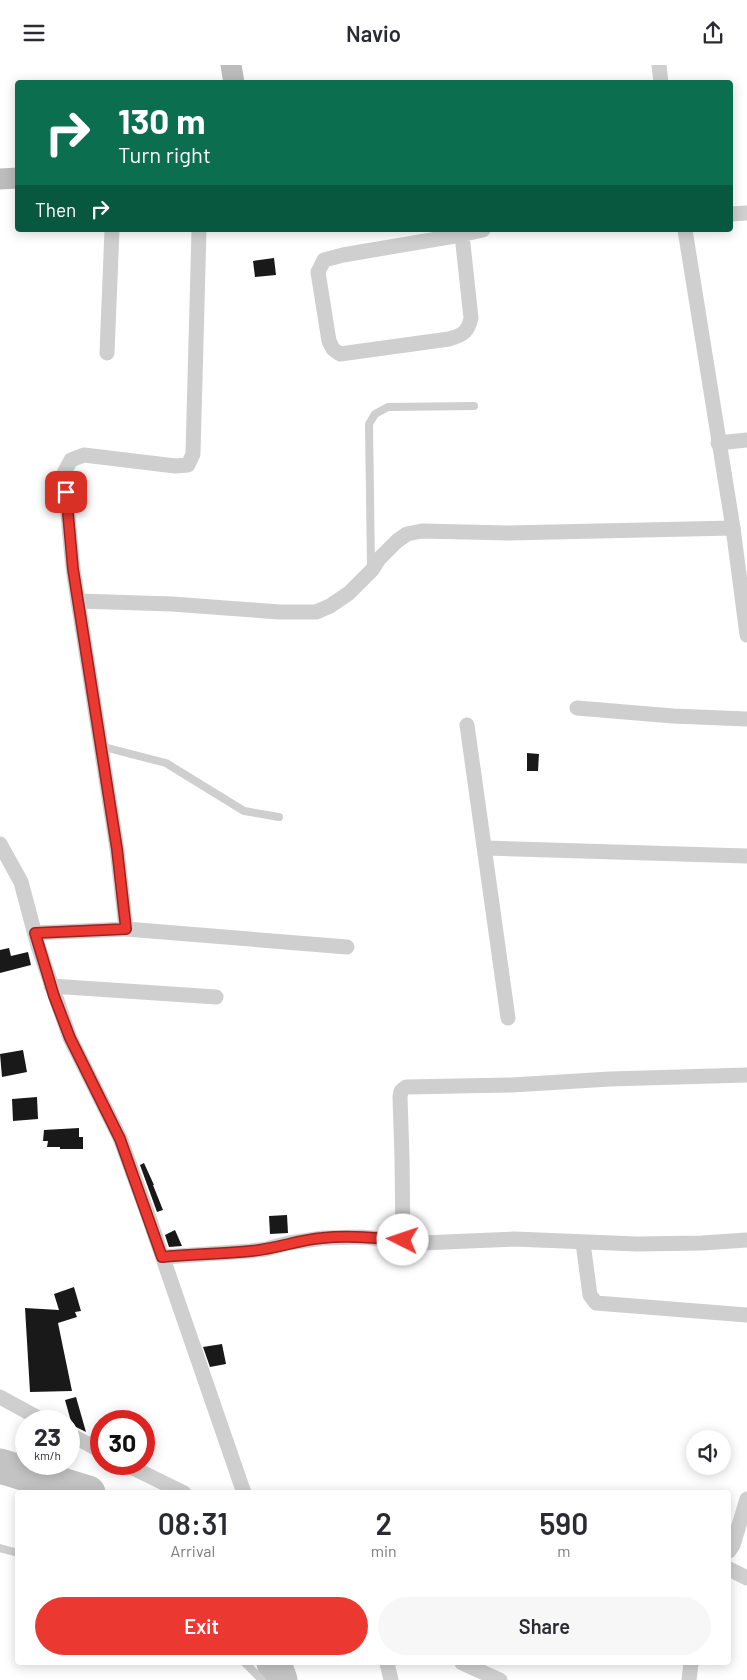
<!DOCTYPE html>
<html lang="en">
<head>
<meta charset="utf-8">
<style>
  body { margin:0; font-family:Barlow,sans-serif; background:#f7f7f7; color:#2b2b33; height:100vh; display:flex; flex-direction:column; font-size:19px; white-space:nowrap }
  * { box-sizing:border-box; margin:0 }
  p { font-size:16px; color:#7c7c81 }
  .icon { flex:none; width:28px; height:28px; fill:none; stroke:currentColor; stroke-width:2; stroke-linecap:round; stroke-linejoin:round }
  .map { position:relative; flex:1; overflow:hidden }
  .details { position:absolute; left:15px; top:1425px; width:716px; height:175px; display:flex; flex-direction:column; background:#fff; border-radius:5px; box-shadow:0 2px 12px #0003 }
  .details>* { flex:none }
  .hud { position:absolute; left:15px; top:15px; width:718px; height:152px; border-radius:5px; box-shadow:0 2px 12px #0003; background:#0b6e4f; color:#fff; overflow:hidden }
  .tools { position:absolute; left:686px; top:1365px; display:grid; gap:10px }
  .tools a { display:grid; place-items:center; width:45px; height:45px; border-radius:50%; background:#fff; box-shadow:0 2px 12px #0003; font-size:25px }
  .speed { position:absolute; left:15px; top:1345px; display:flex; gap:10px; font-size:25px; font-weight:700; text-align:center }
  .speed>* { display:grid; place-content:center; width:65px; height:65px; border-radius:50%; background:#fff; box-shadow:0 2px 12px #0003; line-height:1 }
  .speed small { font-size:12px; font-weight:400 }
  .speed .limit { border:8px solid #d22; background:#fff; color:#111 }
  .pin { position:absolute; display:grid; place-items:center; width:42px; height:42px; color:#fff; margin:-21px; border-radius:10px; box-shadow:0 2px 8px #0006 }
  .me { position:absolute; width:55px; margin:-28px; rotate:274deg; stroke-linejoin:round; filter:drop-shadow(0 0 4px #0008) }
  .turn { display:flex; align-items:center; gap:18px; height:105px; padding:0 20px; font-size:22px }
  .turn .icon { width:65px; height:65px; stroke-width:2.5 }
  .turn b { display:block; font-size:35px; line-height:42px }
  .then { display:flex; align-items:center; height:48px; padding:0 20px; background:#0003; gap:10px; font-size:19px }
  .eta { display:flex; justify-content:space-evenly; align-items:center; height:85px; text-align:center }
  .eta b { font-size:30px; font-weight:600; line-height:35px }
  .action { display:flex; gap:10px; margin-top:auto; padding:10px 20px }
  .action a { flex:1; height:58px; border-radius:30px; background:#eb3831; color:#fff; font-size:20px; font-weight:600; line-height:58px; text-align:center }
  .action a+a { background:#f7f7f7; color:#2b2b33 }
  header { display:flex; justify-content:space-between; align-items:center; height:65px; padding:0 20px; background:#fff; font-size:22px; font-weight:600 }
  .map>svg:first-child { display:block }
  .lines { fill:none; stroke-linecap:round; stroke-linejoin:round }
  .taxiway { stroke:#c3c3c3; stroke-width:35 }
  .building { fill:#191919 }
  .lane { stroke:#cfcfcf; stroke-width:8 }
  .street { stroke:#cfcfcf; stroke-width:15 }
  .secondary { stroke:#bcbcbc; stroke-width:21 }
  .route-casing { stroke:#992420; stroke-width:12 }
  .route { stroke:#eb3831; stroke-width:9 }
</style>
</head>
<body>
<header><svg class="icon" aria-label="menu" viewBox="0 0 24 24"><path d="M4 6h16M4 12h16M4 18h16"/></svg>Navio<svg class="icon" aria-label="share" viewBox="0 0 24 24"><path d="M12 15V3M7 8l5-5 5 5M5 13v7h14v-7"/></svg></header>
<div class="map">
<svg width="747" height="1615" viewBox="0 0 747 1615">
  <rect width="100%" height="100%" fill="#fff"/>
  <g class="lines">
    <g class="taxiway">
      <polyline points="0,1401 88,1428"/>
      <polyline points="274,1598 280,1615"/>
    </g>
  </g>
  <g class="building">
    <polygon points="274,193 276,210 255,212 253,196"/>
    <polygon points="527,688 539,689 538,706 527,706"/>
    <polygon points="9,883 11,891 28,887 31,900 0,908 0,885"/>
    <polygon points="23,985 27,1007 2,1012 0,989"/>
    <polygon points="37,1032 38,1054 13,1056 12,1034"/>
    <polygon points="79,1063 79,1072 83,1072 83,1084 60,1084 60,1082 47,1082 48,1076 43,1076 44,1065"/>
    <polygon points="144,1098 154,1120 153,1120 163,1145 157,1147 140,1100"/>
    <polygon points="287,1150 288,1168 270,1169 269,1151"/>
    <polygon points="175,1165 182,1181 169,1182 165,1170"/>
    <polygon points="74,1222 81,1246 75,1247 77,1252 58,1258 72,1326 30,1327 25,1243 59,1245 54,1229"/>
    <polygon points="222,1279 226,1299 210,1302 203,1282"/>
    <polygon points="76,1332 86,1367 72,1360 65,1335"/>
  </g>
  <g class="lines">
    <g class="lane">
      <polyline points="371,501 369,359 375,349 388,342 474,341"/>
      <polyline points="100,681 166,698 244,746 279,752"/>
      <polyline points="0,1483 18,1488"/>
      <polyline points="245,1598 262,1615"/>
    </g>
    <g class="street">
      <polyline points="659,0 661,18"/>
      <polyline points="730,149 747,148"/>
      <polyline points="685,165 733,463 747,570"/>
      <path d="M462,170L471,253C468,267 463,270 449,274L340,289L333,284L329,276L318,207L324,195L343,190L455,171L483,165"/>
      <polyline points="107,288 112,165"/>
      <polyline points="718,378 747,375"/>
      <polyline points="78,536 172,539 279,547 316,547 330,541 349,528 372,505 379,494 397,476 407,469 422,466 508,468 733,463"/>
      <polyline points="577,643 673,651 747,654"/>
      <polyline points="467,660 508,953"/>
      <polyline points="0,779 21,817 38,881 70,973 120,1073 147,1147 244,1428"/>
      <polyline points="485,783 747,791"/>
      <polyline points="126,864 347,882"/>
      <polyline points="35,868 126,864 117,784 73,504 64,408 71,395 84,390 175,401 188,400 193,389 199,165"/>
      <polyline points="51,921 216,932"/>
      <polyline points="403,1175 402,1092 400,1032 401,1026 406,1022 512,1020 610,1014 747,1010"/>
      <polyline points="583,1178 590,1230 596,1238 747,1250"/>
      <polyline points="163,1192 250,1186 266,1184 289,1178 323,1173 361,1172 422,1178 514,1174 637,1179 702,1178 747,1175"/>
      <polyline points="0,1332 44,1356"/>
      <polyline points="69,1369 101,1386"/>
      <polyline points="125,1399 184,1428"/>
      <polyline points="729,1486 733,1480 747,1434"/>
      <polyline points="729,1504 747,1513"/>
      <polyline points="387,1598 391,1615"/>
      <polyline points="462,1598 500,1615"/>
      <polyline points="689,1615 691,1598"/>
    </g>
    <g class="secondary">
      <polyline points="231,0 234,18"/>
      <polyline points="0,114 18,113"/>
    </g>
  </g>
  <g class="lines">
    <g class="route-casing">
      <path id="route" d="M66,427L73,504L117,784L126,864L35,868L54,931L70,973L120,1074L162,1192C192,1189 222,1189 251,1186C275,1184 298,1175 322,1173C349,1170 376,1173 403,1175"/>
    </g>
    <use href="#route" class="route"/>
  </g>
</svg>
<div class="tools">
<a><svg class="icon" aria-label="sound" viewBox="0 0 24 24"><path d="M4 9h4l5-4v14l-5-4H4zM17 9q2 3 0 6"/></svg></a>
</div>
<div class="speed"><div>23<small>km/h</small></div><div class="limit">30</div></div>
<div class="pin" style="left:66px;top:427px;background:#d93025"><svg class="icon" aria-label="arrive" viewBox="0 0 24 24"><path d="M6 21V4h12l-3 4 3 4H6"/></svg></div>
<svg class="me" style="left:403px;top:1175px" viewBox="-20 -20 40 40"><circle r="19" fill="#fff"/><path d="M0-13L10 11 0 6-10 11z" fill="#eb3831"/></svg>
<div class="hud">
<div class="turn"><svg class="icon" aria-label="right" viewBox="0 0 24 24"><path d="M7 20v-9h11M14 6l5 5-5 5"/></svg><div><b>130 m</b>Turn right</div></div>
<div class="then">Then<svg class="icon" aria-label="right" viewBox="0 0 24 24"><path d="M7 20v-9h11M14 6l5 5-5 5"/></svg></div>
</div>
<section class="details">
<div class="eta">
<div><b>08:31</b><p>Arrival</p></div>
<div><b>2</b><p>min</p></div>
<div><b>590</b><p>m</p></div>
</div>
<div class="action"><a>Exit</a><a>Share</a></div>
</section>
</div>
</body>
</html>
